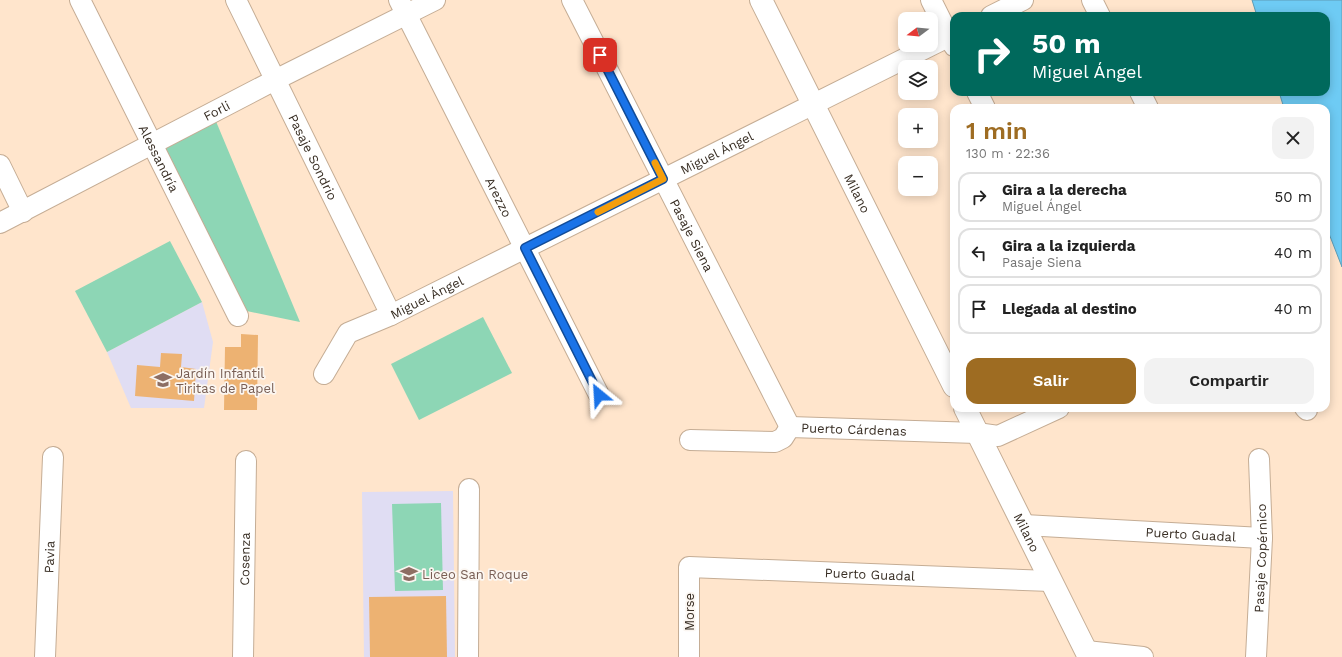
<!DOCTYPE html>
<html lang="es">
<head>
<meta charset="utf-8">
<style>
  body { margin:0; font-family:"Work Sans",sans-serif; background:#f2f2f2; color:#222; height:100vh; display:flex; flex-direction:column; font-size:15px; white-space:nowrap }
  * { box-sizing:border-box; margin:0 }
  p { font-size:13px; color:#767676 }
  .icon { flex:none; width:22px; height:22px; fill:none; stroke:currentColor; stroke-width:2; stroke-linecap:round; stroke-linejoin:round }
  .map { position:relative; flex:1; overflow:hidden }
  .side { position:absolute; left:950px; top:104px; width:380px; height:308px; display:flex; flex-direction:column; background:#fff; border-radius:12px; box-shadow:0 2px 10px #0003 }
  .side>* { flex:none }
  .banner { position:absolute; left:950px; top:12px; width:380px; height:84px; border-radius:12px; box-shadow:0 2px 10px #0003; background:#00695c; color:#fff; overflow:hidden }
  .needle { width:26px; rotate:254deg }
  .fabs { position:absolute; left:898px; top:12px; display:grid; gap:8px }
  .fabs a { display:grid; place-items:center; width:40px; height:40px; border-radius:8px; background:#fff; box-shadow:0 2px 10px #0003; font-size:20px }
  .pin { position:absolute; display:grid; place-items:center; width:34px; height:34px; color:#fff; margin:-17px; border-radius:8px; box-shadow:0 2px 6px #0006 }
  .me { position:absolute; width:44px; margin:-22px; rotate:333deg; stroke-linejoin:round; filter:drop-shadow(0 0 3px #0008) }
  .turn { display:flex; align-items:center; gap:14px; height:84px; padding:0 16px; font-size:18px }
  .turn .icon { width:52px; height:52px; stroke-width:2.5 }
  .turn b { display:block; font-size:28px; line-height:34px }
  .round { display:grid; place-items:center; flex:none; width:42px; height:42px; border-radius:12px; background:#f2f2f2 }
  .headline { display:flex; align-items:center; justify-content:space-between; height:68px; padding:0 16px }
  h1 { font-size:24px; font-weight:600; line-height:30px; color:#9e6c22 }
  .primary-button { display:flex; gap:8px; margin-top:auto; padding:8px 16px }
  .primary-button a { flex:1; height:46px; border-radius:12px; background:#9e6c22; color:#fff; font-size:16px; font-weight:600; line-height:46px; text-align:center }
  .primary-button a+a { background:#f2f2f2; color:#222 }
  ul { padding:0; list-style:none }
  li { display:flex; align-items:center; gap:12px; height:50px; margin:0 8px 6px; padding:0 8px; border:2px solid #e0e0e0; border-radius:12px }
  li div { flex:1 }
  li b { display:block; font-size:15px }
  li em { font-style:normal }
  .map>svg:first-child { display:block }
  .education { fill:#e0ddf3 }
  .green { fill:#8dd6b5 }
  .water { fill:#6ecbf4; stroke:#5e9cb6 }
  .building { fill:#edb272 }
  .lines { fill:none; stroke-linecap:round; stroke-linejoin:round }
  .street-casing { stroke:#c5ad95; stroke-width:22 }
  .secondary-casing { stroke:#c5ad95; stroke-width:24 }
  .street { stroke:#fff; stroke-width:20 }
  .secondary { stroke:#fff; stroke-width:22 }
  .route-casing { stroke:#114b97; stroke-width:10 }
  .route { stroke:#1a73e8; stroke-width:7 }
  .slow { stroke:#f59e0b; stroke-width:7 }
  .labels { text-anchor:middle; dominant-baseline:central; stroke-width:3.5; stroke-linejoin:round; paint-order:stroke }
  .street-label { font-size:13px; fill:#382e24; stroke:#fbf6f1 }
  .education-label { font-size:13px; fill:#785e54; stroke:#fbf6f1; text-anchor:start }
</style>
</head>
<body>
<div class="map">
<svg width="1342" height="657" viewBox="0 0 1342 657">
  <rect width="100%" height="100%" fill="#ffe5cc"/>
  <g class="education">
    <polygon points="202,302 213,342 204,408 131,408 107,352"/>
    <polygon points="453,491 455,657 364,657 362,492"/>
  </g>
  <g class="green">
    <polygon points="215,119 300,322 242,310 161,148"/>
    <polygon points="170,241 202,302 107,352 75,291"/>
    <polygon points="483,317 512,373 419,420 391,364"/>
    <polygon points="441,503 443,590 395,591 392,504"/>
  </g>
  <polygon class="water" points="1252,0 1342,0 1342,267 1326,226 1326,108 1284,108 1279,92 1326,92 1326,16 1257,16"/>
  <g class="building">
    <polygon points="241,334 258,335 257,410 224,410 225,347 241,347"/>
    <polygon points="161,353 182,354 181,367 196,369 194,401 135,396 137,365 160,367"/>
    <polygon points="446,596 447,657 370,657 369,597"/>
  </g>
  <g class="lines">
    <g class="street-casing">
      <g id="street">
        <path id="s1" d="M80,0L238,316"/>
        <path id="s2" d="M236,0L391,315"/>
        <path id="s3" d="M399,0L599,395"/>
        <path id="s4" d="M572,0L790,427"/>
        <polyline points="931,0 954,46"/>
        <polyline points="1092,0 1100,16"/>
        <polyline points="991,16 1023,0"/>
        <polyline points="977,92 985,108"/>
        <polyline points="1140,92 1148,108"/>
        <polyline points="0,165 23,212"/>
        <path id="s5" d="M0,223L275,80L435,0"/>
        <path id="s6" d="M324,374L348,333L391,315L954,34"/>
        <polyline points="1305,408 1307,410"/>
        <path id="s7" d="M690,440L775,442L783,438L790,427L977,433L998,436L1059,408"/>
        <path id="s8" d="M1024,525L1262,538"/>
        <polyline points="1086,651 1143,657"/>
        <path id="s9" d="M45,657L53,457"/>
        <path id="s10" d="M243,657L246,461"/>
        <polyline points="468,657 469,489"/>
        <path id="s11" d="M689,657V567L1051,581"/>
        <path id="s12" d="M1256,657L1262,538L1259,459"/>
      </g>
    </g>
    <g class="secondary-casing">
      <g id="secondary">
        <path id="s13" d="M761,0L954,386"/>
        <path id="s14" d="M965,408L1089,657"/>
      </g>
    </g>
    <use href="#street" class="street"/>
    <use href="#secondary" class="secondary"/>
  </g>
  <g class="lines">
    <g class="route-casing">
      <polyline id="route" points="599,395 525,248 663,179 600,55"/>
    </g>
    <use href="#route" class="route"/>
    <polyline class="slow" points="598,212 663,179 655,163"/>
  </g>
  <defs>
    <g id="school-bare" transform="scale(1.38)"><path d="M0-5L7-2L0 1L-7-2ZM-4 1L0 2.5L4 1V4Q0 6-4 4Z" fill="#8d6e63" stroke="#fbf6f1" stroke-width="2.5" paint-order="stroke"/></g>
  </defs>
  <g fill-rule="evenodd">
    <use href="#school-bare" x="163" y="380"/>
    <use href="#school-bare" x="409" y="574"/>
  </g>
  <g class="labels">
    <g class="street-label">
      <text stroke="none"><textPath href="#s5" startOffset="244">Forli</textPath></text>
      <text stroke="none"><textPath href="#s6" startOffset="458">Miguel Ángel</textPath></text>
      <text stroke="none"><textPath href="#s2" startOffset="175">Pasaje Sondrio</textPath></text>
      <text stroke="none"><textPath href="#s1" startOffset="177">Alessandría</textPath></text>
      <text stroke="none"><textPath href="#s13" startOffset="216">Milano</textPath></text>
      <text stroke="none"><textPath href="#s3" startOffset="221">Arezzo</textPath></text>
      <text stroke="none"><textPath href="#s4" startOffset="264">Pasaje Siena</textPath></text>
      <text stroke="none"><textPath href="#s6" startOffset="134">Miguel Ángel</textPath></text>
      <text stroke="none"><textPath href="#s7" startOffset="171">Puerto Cárdenas</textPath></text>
      <text stroke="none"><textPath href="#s14" startOffset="139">Milano</textPath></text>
      <text stroke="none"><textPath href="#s8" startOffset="167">Puerto Guadal</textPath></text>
      <text stroke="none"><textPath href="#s9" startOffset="100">Pavia</textPath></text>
      <text stroke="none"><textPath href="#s12" startOffset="99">Pasaje Copérnico</textPath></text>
      <text stroke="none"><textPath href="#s10" startOffset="98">Cosenza</textPath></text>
      <text stroke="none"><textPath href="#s11" startOffset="271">Puerto Guadal</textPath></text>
      <text transform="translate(689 612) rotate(-90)">Morse</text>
    </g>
    <g class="education-label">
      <text x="176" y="373">Jardín Infantil<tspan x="176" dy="15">Tiritas de Papel</tspan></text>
      <text x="422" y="574">Liceo San Roque</text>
    </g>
  </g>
</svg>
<div class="fabs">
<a><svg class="needle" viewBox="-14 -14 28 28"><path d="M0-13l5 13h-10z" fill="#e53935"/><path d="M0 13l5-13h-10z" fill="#767676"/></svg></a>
<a><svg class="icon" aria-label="layers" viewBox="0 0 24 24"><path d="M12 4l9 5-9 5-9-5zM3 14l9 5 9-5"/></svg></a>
<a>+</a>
<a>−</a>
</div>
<div class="pin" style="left:600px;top:55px;background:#d93025"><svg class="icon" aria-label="arrive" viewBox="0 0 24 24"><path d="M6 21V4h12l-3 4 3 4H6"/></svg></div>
<svg class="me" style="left:599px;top:395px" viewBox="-20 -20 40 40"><path d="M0-17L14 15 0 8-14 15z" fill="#1a73e8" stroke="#fff" stroke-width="4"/></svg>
<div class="banner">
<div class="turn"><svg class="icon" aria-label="right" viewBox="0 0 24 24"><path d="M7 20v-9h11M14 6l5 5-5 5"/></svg><div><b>50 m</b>Miguel Ángel</div></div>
</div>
<section class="side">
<div class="headline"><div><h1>1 min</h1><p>130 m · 22:36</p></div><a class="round"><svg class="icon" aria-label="close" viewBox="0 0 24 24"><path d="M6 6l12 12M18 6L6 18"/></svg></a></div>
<ul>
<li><svg class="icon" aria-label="right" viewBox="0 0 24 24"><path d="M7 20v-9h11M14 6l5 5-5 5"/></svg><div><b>Gira a la derecha</b><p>Miguel Ángel</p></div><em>50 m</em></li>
<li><svg class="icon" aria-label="left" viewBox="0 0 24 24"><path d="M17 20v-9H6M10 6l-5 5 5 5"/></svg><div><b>Gira a la izquierda</b><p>Pasaje Siena</p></div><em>40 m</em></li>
<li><svg class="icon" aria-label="arrive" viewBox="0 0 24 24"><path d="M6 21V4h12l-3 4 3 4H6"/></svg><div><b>Llegada al destino</b></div><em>40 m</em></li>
</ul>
<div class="primary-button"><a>Salir</a><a>Compartir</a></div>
</section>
</div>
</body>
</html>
